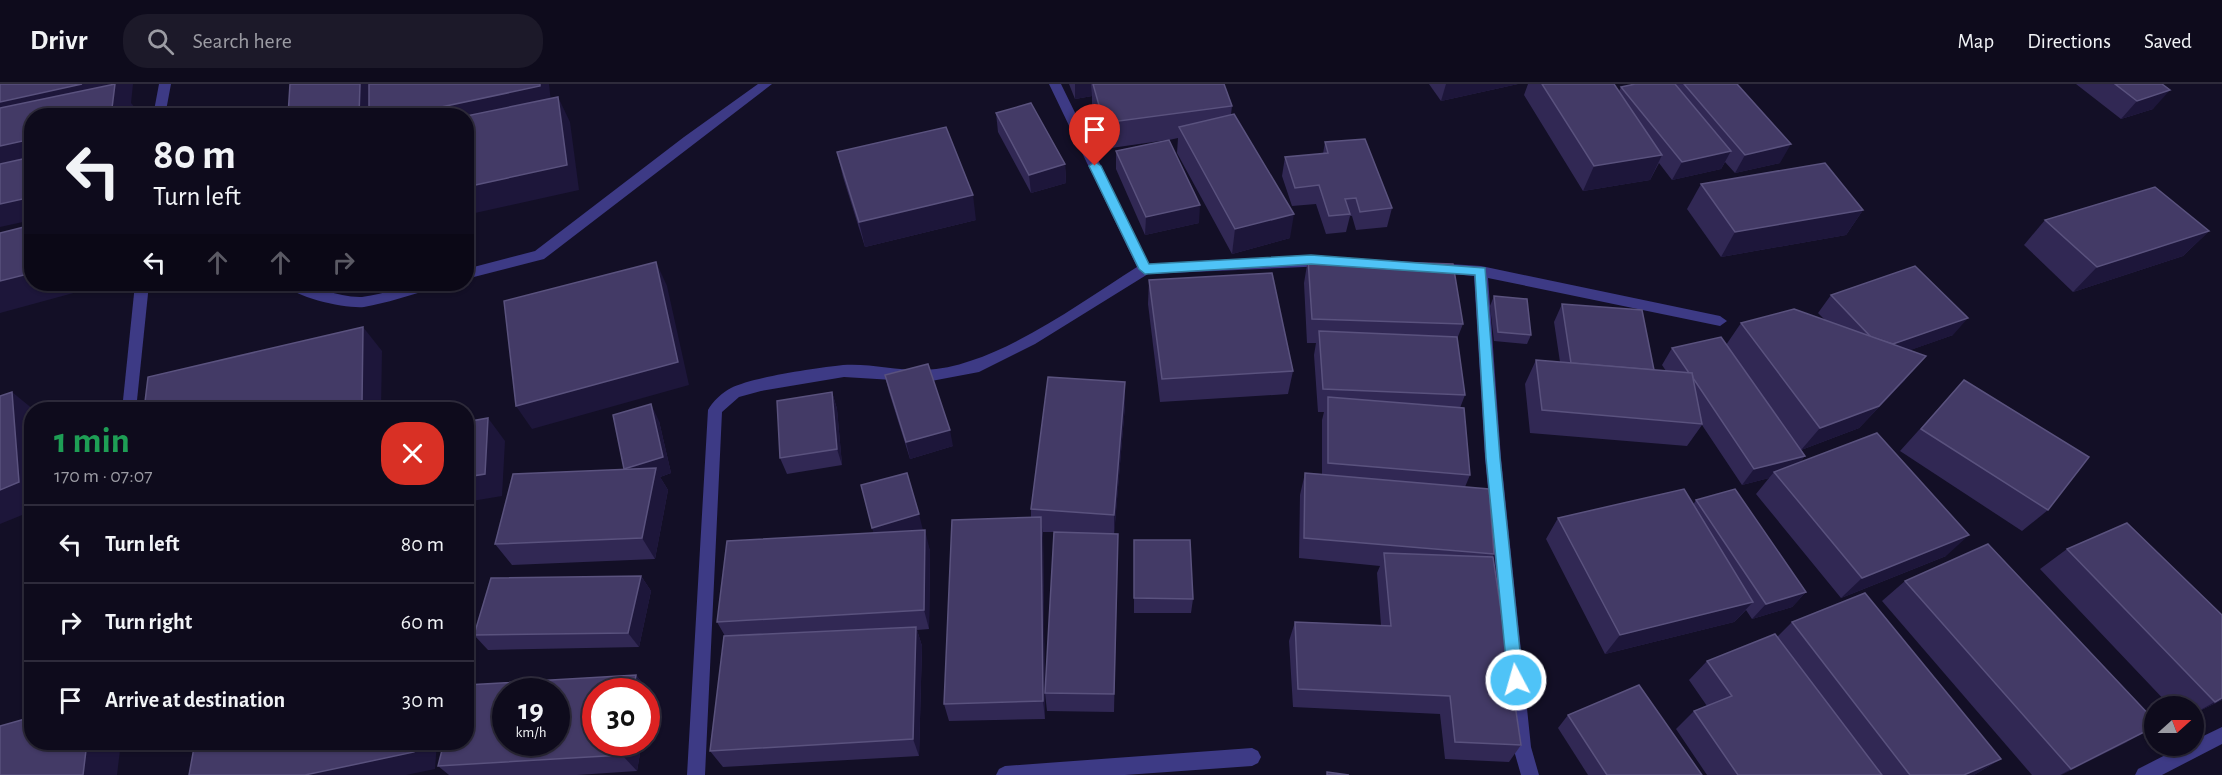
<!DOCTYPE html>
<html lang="en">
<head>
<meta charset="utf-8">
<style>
  body { margin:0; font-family:"Alegreya Sans",sans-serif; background:#1c1929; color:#f1f3f6; height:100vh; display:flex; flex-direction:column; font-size:22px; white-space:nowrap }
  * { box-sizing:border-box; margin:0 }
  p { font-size:20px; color:#9b9ba3 }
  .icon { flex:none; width:33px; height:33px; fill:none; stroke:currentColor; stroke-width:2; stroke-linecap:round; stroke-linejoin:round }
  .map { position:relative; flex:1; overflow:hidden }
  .details { position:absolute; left:24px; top:318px; width:450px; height:348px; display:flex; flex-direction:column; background:#0e0b1c; border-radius:24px; box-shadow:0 2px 4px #0004,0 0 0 2px #2e2b3b }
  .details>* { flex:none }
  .hud { position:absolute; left:24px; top:24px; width:450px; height:183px; border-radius:24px; box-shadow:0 2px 4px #0004,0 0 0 2px #2e2b3b; background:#0e0b1c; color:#f1f3f6; overflow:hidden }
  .needle { width:39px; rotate:69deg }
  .fabs { position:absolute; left:2144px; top:612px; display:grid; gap:12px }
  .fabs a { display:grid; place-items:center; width:60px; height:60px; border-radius:50%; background:#0e0b1c; box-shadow:0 2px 4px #0004,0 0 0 2px #2e2b3b; font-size:30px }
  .speed { position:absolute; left:492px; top:594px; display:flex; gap:12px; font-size:30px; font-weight:700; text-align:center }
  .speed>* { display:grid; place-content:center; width:78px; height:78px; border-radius:50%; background:#0e0b1c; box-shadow:0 2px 4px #0004,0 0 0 2px #2e2b3b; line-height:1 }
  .speed small { font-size:15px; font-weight:400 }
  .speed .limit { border:9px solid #d22; background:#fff; color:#111 }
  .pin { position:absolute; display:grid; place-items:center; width:51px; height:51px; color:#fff; margin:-62px -26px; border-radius:50% 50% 50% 0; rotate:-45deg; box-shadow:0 0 6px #0007 }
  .pin .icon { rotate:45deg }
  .me { position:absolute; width:66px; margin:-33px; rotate:354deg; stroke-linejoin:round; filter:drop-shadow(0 0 4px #0008) }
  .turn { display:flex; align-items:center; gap:21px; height:126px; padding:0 30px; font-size:27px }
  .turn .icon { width:78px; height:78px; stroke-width:2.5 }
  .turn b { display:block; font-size:42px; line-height:51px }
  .lanes { display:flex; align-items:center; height:57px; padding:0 30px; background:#0003; justify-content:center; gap:30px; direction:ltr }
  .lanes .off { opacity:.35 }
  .round { display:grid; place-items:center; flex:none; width:63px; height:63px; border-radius:24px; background:#1c1929 }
  .headline { display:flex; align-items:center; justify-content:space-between; height:102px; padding:0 30px }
  h1 { font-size:36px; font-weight:700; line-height:45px; color:#1e9e55 }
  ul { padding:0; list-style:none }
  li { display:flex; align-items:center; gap:18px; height:78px; padding:0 30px; border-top:2px solid #2e2b3b }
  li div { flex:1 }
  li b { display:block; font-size:22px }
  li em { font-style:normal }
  header { display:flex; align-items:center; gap:36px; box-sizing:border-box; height:84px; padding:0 30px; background:#0e0b1c; border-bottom:2px solid #2e2b3b }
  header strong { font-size:28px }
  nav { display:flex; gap:33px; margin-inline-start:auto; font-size:21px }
  .search { width:420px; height:54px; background:#1c1929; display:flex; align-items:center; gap:15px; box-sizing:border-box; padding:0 21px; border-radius:24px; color:#9b9ba3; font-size:22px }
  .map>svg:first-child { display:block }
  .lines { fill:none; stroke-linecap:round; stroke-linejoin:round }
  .minor { fill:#3d3a85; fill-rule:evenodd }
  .wall { fill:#312854 }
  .shaded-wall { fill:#1d163a }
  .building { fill:#433a66; stroke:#5a527e; stroke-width:1.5; fill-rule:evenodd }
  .route { fill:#4fc3f7; stroke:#337fa1; stroke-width:1.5 }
</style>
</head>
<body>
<header>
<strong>Drivr</strong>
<div class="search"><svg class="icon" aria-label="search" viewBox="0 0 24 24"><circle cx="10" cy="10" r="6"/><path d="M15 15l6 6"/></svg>Search here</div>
<nav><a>Map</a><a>Directions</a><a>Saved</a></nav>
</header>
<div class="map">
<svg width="2222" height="691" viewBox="0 0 2222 691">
  <rect width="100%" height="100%" fill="#130f26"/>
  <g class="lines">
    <g class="minor">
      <polygon points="159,0 171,0 165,32 153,32"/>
      <polygon points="758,0 772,0 544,175 466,195 466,185 535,167 684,53"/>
      <path d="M1049,0H1061L1149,180L1326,172L1333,177L1326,182L1148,190L1035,260L979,288L926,298L844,293L761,307L739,313L722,328L705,691H687L708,326C712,318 723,308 731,304C754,293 815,284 843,281C870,279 898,287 925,286C995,283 1078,220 1137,183Z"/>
      <polygon points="1434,179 1481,182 1720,232 1727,237 1720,242 1488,194 1501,374 1531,663 1539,691 1521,691 1513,663 1485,374 1474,192 1429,188 1427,184"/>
      <polygon points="135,200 149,200 136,326 122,326"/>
      <path d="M285,200C309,197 336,214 362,213C389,210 411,197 439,200L432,205C410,211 387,219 364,223C348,225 294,214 285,200Z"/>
      <polygon points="2222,643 2222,660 2162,691 2135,691 2138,685 2183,662 2193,662 2193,657"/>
      <polygon points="1252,664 1258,667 1261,673 1258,679 1252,682 1125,691 996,691 999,685 1005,682"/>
    </g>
  </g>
  <g class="wall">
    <polygon points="1069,0 1224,0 1232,22 1231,31 1290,154 1232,170 1177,69 1178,54 1169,56 1199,139 1145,151 1116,85 1116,67 1167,56 1104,65 1092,22 1092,12 1075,15"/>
    <polygon points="1429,0 1518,0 1441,17"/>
    <polygon points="1528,0 1614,0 1619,7 1621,3 1635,0 1737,0 1780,79 1735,89 1725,78 1721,85 1672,96 1659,79 1650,96 1583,107 1524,11"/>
    <polygon points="2076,0 2162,0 2153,25 2121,35"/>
    <polygon points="996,29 1065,80 1066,99 1031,109 998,48"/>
    <polygon points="1325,58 1392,124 1387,143 1356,146 1352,132 1350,132 1346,148 1326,150 1316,120 1292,122 1282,92 1285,73 1323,70"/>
    <polygon points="837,68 976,136 865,163 843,93"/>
    <polygon points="1701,100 1863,126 1846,151 1721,173 1687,125"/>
    <polygon points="2045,136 2209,147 2183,172 2073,208 2024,161"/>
    <polygon points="1308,175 1463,240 1457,255 1465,311 1460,324 1470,391 1465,403 1494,470 1493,473 1521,661 1509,678 1445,675 1440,630 1293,623 1289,557 1295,538 1381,541 1377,489 1380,482 1299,474 1300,411 1305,389 1322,390 1322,336 1324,328 1318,328 1314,271 1316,259 1307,259 1304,199"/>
    <polygon points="1149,196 1293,287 1288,310 1160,318 1148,220"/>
    <polygon points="1831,211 1953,251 1910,266 1905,296 1859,344 1801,366 1805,372 1800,378 1946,472 1841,514 1756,410 1769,394 1742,401 1702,341 1687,362 1530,349 1525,300 1536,276 1560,278 1554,238 1562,220 1654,286 1666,287 1662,281 1672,264 1726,261 1741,239 1825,236 1818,229"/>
    <polygon points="1494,212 1531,251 1527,260 1494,257 1490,222"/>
    <polygon points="885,291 953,362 910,375 889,308"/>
    <polygon points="1964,296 2048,426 2022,447 1900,367"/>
    <polygon points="1125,298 1125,321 1114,450 1118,450 1114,628 1047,627 1045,609 1054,448 1043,448 1045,635 949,637 944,620 1031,433 1031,425"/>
    <polygon points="832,308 837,325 842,381 787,390 780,374"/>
    <polygon points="659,337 671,389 660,393 668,406 655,475 512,481 495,460 624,385"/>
    <polygon points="1696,416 1806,508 1792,523 1752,535 1746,526 1734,538 1605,570 1546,455 1558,434 1693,421"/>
    <polygon points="923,446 930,467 929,545 917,546 922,562 919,672 723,683 710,667 725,552 717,538"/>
    <polygon points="1134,456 1193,515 1191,529 1134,529"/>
    <polygon points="2067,465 2222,616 2193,630 2193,622 2170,622 2040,485"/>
    <polygon points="641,492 651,507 639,563 488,566 474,551"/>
    <polygon points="1905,497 2127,658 2061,691 2032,691 1882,517"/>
    <polygon points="1792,538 2001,675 1974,691 1707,691 1676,645 1694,627 1707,622 1689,596 1707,577 1777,553"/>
    <polygon points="636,591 650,609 637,687 577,691 449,691 438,682"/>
    <polygon points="1568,631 1702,691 1588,691 1558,644"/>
  </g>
  <g class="shaded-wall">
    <polygon points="82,0 133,0 131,19 136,25 135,32 111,32 0,49 0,18"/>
    <polygon points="360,0 376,0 376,32 359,32"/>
    <polygon points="540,0 549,0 552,27 466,46 466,32 399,32"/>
    <polygon points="1075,0 1091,0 1092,12 1075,15"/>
    <polygon points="1446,0 1518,0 1441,17"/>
    <polygon points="2170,6 2153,25 2121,35 2137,17"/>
    <polygon points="558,13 570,38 579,106 466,131 466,103"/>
    <polygon points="32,55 32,86 0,93 0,62"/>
    <polygon points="1791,60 1780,79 1735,89 1745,71"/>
    <polygon points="1731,67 1721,85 1672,96 1682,78"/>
    <polygon points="1662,71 1650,96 1583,107 1594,82"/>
    <polygon points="1065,80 1066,99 1031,109 1029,91"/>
    <polygon points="973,111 976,136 865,163 859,138"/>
    <polygon points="32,113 32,136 0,143 0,120"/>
    <polygon points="1200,121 1199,139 1145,151 1146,133"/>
    <polygon points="1863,126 1846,151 1721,173 1735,148"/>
    <polygon points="1294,130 1290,154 1232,170 1235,145"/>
    <polygon points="2209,147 2183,172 2073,208 2097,183"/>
    <polygon points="656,178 667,202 689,301 532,345 516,322"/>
    <polygon points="32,189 32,200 99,200 99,202 0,229 0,197"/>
    <polygon points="1968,234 1953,251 1868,281 1882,264"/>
    <polygon points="363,243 382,267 381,326 337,326"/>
    <polygon points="1926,272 1905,296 1859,344 1801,366 1820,344"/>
    <polygon points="1125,298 1125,321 1114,453 1114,431"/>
    <polygon points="12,308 34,326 32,326 32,427 0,440 0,406"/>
    <polygon points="832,308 837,325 842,381 837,365"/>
    <polygon points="651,320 659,337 671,389 660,393 668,406 655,475 642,454 624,385"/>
    <polygon points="488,334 505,357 502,412 466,418 466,393"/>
    <polygon points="950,346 953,362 910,375 906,358"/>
    <polygon points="1805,372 1791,389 1774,388 1769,394 1742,401 1754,385"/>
    <polygon points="919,430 923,446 877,460 872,444"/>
    <polygon points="1041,433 1043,454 1045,635 1043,617"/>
    <polygon points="925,446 930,467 929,545 924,526"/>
    <polygon points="1969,451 1946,472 1841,514 1862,494"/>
    <polygon points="641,492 651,507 639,563 628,549"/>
    <polygon points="1806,508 1792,523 1752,535 1766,520"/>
    <polygon points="1753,518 1734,538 1605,570 1620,551"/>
    <polygon points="916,543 922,562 919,672 913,655"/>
    <polygon points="636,591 650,609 646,631 646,608 633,608"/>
    <polygon points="2222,614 2222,616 2193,630"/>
    <polygon points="2154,643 2127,658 2061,691 2060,691"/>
    <polygon points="87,658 121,658 117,691 83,691"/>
    <polygon points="415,658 437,658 435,685 406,691 305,691"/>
    <polygon points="624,658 642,658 637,687 622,671"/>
    <polygon points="2001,675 1974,691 1964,691"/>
  </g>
  <g class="building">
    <polygon points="0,0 82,0 0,18"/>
    <polygon points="115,0 111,32 32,32 32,55 0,62 0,24"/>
    <polygon points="290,0 360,0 359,32 288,32"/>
    <polygon points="369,0 540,0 540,2 399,32 369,32"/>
    <polygon points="1093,0 1224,0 1232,22 1104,39"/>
    <polygon points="1542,0 1614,0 1662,71 1594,82"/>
    <polygon points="1635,0 1675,0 1731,67 1682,78 1621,3"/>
    <polygon points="1684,0 1737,0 1791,60 1745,71"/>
    <polygon points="2115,0 2162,0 2170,6 2137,17"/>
    <polygon points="558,13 567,81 466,103 466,32"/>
    <polygon points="1031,19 1065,80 1029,91 996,29"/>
    <polygon points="1234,30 1294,130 1235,145 1179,43"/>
    <polygon points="946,43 973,111 859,138 837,68"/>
    <polygon points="1365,55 1392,124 1360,128 1356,114 1345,115 1350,130 1329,132 1319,101 1295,104 1285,73 1328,69 1325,58"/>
    <polygon points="1169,56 1200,121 1146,133 1116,67"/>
    <polygon points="32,73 32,113 0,120 0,80"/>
    <polygon points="1825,79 1863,126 1735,148 1701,100"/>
    <polygon points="2155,103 2209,147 2097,183 2045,136"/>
    <polygon points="32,141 32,189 0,197 0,149"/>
    <polygon points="1308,175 1453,180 1463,240 1312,235"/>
    <polygon points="656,178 678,278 516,322 504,217"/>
    <polygon points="1915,182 1968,234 1893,260 1871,253 1831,211"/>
    <polygon points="1272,189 1293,287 1162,295 1149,196"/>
    <polygon points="1494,212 1527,215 1531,251 1498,248"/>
    <polygon points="1562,220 1642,226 1654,286 1571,279"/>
    <polygon points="1794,225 1926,272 1879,322 1820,344 1741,239"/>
    <polygon points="363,243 362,320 337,326 144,326 148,293"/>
    <polygon points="1319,247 1457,253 1465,311 1323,305"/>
    <polygon points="1721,253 1805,372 1754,385 1693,294 1692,289 1689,289 1672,264"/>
    <polygon points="1536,276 1692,289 1702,340 1542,326"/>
    <polygon points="928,280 950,346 906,358 885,291"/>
    <polygon points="1048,293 1125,298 1114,431 1031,425"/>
    <polygon points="1964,296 2089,373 2048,426 1921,345"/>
    <polygon points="12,308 19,398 0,406 0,312"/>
    <polygon points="832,308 837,365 780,374 777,317"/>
    <polygon points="1328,313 1464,324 1470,391 1328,379"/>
    <polygon points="651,320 663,373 624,385 613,331"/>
    <polygon points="488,334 485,390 466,393 466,338"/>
    <polygon points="1877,349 1969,451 1862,494 1774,388"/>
    <polygon points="656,384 642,454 495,460 513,390"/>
    <polygon points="907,389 919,430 872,444 861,401"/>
    <polygon points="1305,389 1489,405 1494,470 1304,454"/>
    <polygon points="1684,405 1753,518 1620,551 1558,434"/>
    <polygon points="1735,405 1806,508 1766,520 1696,416"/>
    <polygon points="1041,433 1043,617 944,620 952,436"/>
    <polygon points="2127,439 2222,531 2222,614 2215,618 2067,465"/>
    <polygon points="925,446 924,526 717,538 727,457"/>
    <polygon points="1054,448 1118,450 1114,610 1045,609"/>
    <polygon points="1134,456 1190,456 1193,515 1134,514"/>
    <polygon points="1988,460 2154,636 2154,643 2071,685 1905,497"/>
    <polygon points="1384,469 1493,473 1521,661 1455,658 1450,612 1298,605 1295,538 1391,542"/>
    <polygon points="641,492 628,549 474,551 491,494"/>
    <polygon points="1865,509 2001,675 1964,691 1910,691 1792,538"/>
    <polygon points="916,543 913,655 710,667 724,552"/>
    <polygon points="1775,550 1882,691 1738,691 1694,627 1732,612 1707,577"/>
    <path d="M636,591L633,608H596V658H624L622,671L438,682L444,658H466V601ZM506,608H556V658H506Z"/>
    <polygon points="1639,601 1702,691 1607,691 1568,631"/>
    <polygon points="32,633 32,658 87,658 83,691 0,691 0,642"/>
    <polygon points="195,658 415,658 414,668 305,691 189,691"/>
    <polygon points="1327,688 1349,691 1327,691"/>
  </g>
  <polygon class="route" points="1095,78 1101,82 1149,180 1311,171 1485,184 1500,374 1523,596 1521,601 1516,603 1510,601 1508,596 1486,374 1475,191 1311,180 1145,190 1139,185 1089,82"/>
</svg>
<div class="fabs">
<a><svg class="needle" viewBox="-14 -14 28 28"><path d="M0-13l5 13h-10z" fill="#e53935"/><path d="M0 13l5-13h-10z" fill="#9b9ba3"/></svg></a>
</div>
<div class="speed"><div>19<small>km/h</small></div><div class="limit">30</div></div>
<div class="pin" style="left:1095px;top:82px;background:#d93025"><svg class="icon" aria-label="arrive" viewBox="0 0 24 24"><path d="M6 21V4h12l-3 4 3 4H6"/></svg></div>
<svg class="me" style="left:1516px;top:596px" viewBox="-20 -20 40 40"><circle r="17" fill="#4fc3f7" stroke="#fff" stroke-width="3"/><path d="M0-11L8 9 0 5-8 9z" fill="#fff"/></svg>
<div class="hud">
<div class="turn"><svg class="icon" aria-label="left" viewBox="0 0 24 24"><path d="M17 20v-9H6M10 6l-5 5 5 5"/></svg><div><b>80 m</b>Turn left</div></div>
<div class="lanes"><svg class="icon" aria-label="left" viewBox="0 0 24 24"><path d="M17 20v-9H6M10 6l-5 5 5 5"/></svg><svg class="icon off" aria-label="ahead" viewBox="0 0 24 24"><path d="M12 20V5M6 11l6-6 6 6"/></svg><svg class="icon off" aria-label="ahead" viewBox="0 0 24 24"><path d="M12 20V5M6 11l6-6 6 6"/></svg><svg class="icon off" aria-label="right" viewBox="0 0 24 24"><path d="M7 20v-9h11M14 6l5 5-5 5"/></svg></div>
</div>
<section class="details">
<div class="headline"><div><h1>1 min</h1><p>170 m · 07:07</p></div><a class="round" style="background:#d93025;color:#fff"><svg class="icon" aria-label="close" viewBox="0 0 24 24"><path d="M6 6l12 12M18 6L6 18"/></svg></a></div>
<ul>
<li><svg class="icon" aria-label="left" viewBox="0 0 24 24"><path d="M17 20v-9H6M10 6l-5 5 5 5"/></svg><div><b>Turn left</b></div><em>80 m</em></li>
<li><svg class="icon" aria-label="right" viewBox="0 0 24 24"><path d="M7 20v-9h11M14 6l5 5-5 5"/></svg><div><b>Turn right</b></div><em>60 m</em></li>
<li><svg class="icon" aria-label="arrive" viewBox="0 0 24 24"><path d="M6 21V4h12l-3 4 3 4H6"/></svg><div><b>Arrive at destination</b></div><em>30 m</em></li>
</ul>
</section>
</div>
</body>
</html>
